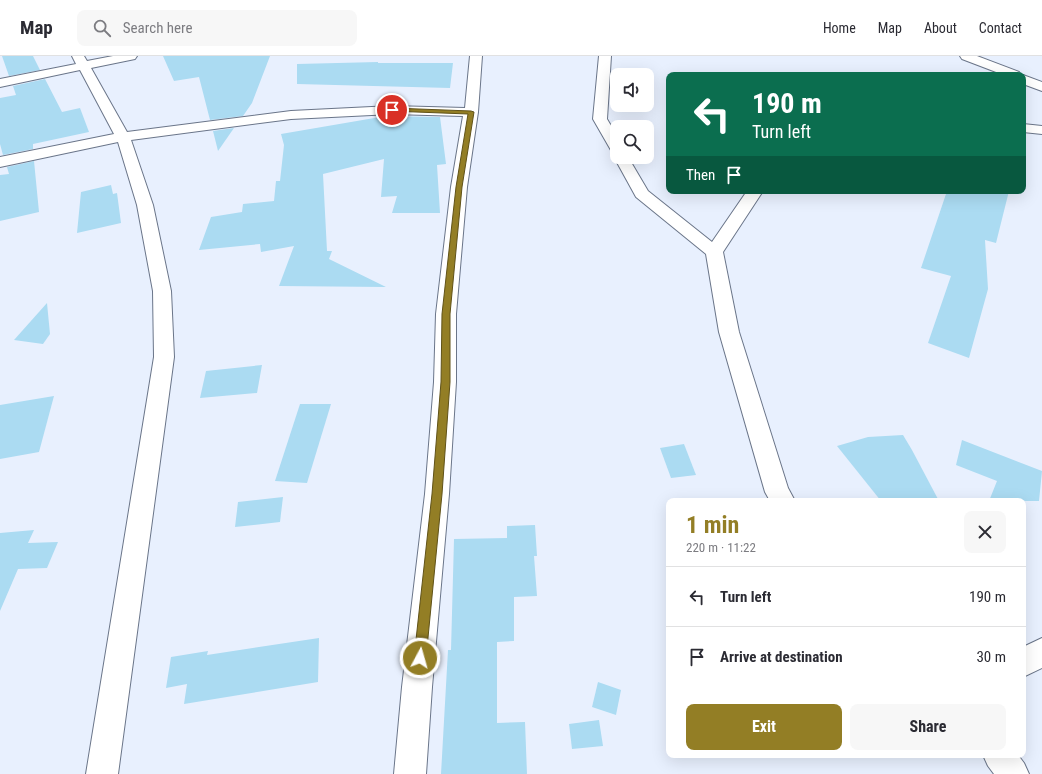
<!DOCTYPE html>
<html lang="en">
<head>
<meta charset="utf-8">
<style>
  body { margin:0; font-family:"Roboto Condensed",sans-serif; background:#f7f7f7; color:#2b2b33; height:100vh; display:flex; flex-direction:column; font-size:15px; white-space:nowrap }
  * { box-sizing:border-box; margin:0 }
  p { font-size:13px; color:#7c7c81 }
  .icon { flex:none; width:22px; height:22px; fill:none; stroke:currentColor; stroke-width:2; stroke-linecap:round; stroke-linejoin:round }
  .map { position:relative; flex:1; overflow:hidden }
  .side { position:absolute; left:666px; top:442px; width:360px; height:260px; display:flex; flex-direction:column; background:#fff; border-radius:8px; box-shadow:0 4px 16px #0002 }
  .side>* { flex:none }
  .banner { position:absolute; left:666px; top:16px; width:360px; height:122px; border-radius:8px; box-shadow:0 4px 16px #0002; background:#0b6e4f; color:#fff; overflow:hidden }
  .controls { position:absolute; left:610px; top:12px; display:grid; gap:8px }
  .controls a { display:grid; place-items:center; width:44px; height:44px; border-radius:8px; background:#fff; box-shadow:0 4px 16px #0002; font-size:20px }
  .pin { position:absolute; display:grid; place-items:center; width:34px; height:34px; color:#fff; margin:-17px; border:2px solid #fff; border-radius:50%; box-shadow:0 1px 4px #0007 }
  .me { position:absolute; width:44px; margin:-22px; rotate:6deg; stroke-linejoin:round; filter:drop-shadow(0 0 3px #0008) }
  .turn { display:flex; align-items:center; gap:14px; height:84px; padding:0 20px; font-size:18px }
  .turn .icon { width:52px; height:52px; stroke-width:2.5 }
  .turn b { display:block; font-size:28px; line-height:34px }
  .then { display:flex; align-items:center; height:38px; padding:0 20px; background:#0003; gap:8px; font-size:15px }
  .round { display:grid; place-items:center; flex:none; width:42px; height:42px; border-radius:8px; background:#f7f7f7 }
  .headline { display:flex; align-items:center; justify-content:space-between; height:68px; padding:0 20px }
  h1 { font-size:24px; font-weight:700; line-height:30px; color:#937e25 }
  .action { display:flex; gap:8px; margin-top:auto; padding:8px 20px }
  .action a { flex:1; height:46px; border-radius:8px; background:#937e25; color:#fff; font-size:16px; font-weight:700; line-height:46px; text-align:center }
  .action a+a { background:#f7f7f7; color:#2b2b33 }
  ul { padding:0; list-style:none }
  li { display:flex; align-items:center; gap:12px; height:60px; padding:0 20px; border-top:1px solid #e1e1e2 }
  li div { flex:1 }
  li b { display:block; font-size:15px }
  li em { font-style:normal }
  header { display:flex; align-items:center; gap:24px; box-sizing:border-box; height:56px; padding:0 20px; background:#fff; border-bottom:1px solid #e1e1e2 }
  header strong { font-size:19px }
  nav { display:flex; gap:22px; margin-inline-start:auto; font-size:14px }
  .search { width:280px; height:36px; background:#f7f7f7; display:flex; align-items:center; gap:10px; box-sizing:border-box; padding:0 14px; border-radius:8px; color:#7c7c81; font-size:15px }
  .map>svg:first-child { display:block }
  .building { fill:#abdbf2 }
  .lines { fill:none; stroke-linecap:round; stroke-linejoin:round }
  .minor-casing { stroke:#6a7589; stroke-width:2 }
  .minor { fill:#fff; fill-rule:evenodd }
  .route { fill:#937e25; stroke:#605218 }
</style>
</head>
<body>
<header>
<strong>Map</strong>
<div class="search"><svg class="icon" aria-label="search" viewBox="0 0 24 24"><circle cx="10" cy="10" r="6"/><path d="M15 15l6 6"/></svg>Search here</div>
<nav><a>Home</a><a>Map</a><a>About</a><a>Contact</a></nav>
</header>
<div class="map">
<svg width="1042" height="718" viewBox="0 0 1042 718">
  <rect width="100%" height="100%" fill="#e8f0fe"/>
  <g class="building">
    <polygon points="2,0 33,0 40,14 9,20"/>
    <polygon points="163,0 270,0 252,47 243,60 210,64 199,21 174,25"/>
    <polygon points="378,6 378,7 453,7 450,32 297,28 297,8"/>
    <polygon points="45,23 62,56 80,52 89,76 33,88 33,93 3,99 0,88 0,42 16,39 13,30"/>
    <polygon points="386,60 440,61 446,108 437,109 440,157 392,157 397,140 381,141 384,103 323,118 327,195 332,195 329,203 386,231 279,230 294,190 261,196 260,188 199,194 211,161 242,156 243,148 274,145 276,125 280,125 284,89 281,78"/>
    <polygon points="234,72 218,95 213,75"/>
    <polygon points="34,105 39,156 0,165 0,119 9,118 7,111"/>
    <polygon points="111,129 113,138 117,137 121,167 77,177 81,136"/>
    <polygon points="947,135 1009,135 996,187 985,184 988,233 969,302 928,287 951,220 921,212"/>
    <polygon points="47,247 50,278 43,288 14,284"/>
    <polygon points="262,309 257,337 200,342 206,315"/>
    <polygon points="54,340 39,396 0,403 0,349"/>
    <polygon points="300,348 331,348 307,427 275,425"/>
    <polygon points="903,379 912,394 939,445 881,445 837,390 868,381"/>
    <polygon points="962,384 1042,415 1039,445 989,445 997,425 956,409"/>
    <polygon points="684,388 696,419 671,422 660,392"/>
    <polygon points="283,441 280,466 235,471 238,446"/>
    <polygon points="535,469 537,500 534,500 537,540 514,541 514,585 497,586 497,667 525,666 527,718 441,718 448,594 451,594 454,483 507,482 507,470"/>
    <polygon points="34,474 28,487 58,486 47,512 18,513 0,555 0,477"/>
    <polygon points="319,582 318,626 184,648 187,628 166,632 171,601 208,595 207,599"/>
    <polygon points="598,626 621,634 616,659 592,651"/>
    <polygon points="599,664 603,690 572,693 569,668"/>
  </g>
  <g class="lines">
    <g class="minor-casing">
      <g id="minor">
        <polygon points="72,0 84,0 87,5 113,0 137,0 135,3 91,12 127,76 291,55 392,50 465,52 470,0 482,0 478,56 467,131 456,258 456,326 449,438 432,631 426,718 394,718 402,631 425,438 434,326 436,258 451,131 463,60 392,58 291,63 131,84 153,149 171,235 174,301 118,718 86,718 154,301 153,235 137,149 118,86 0,111 0,101 114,78 80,14 0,31 0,23 76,8"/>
        <polygon points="599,0 611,0 607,63 617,80 617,97 612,96 593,63"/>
        <polygon points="960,0 977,0 1019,16 1021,19 1004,19 962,3"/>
        <polygon points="1023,19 1042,26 1042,35 1023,28"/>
        <polygon points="1023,68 1042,70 1042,78 1023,76"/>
        <polygon points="616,98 617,98 617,101 628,101 648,135 712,186 747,135 763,135 723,196 739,276 788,432 795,445 770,445 765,436 719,276 706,198 636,141 614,101"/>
        <polygon points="1042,582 1042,612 1023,621 1023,591"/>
        <polygon points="983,699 1018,699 1024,707 1029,718 994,718 988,710"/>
      </g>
    </g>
    <use href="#minor" class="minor"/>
  </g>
  <polygon class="route" points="392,52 471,55 474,56 462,131 450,258 450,326 442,438 426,602 424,606 420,608 416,606 414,602 432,438 441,326 442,258 456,131 468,58 390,55 390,53"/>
</svg>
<div class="controls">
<a><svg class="icon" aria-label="sound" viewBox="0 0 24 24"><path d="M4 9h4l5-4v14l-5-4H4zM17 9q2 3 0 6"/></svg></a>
<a><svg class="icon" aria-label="search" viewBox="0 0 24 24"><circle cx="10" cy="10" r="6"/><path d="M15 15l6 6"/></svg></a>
</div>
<div class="pin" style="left:392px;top:54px;background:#d93025"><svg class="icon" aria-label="arrive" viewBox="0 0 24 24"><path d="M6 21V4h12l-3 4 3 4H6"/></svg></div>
<svg class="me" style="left:420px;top:602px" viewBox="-20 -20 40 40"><circle r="17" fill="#937e25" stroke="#fff" stroke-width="3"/><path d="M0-11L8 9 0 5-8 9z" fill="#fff"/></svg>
<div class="banner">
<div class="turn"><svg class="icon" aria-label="left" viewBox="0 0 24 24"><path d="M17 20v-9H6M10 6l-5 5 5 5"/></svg><div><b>190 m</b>Turn left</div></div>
<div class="then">Then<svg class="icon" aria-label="arrive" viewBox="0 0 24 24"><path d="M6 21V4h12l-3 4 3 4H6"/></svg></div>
</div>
<section class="side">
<div class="headline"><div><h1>1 min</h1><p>220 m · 11:22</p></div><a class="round"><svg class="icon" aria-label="close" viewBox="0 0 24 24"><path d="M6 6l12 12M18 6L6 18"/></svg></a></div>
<ul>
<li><svg class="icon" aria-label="left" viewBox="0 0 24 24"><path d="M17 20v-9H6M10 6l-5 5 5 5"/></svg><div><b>Turn left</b></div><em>190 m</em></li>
<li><svg class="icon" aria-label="arrive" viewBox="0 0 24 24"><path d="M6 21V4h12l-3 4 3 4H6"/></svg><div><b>Arrive at destination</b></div><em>30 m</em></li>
</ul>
<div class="action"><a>Exit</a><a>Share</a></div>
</section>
</div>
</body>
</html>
